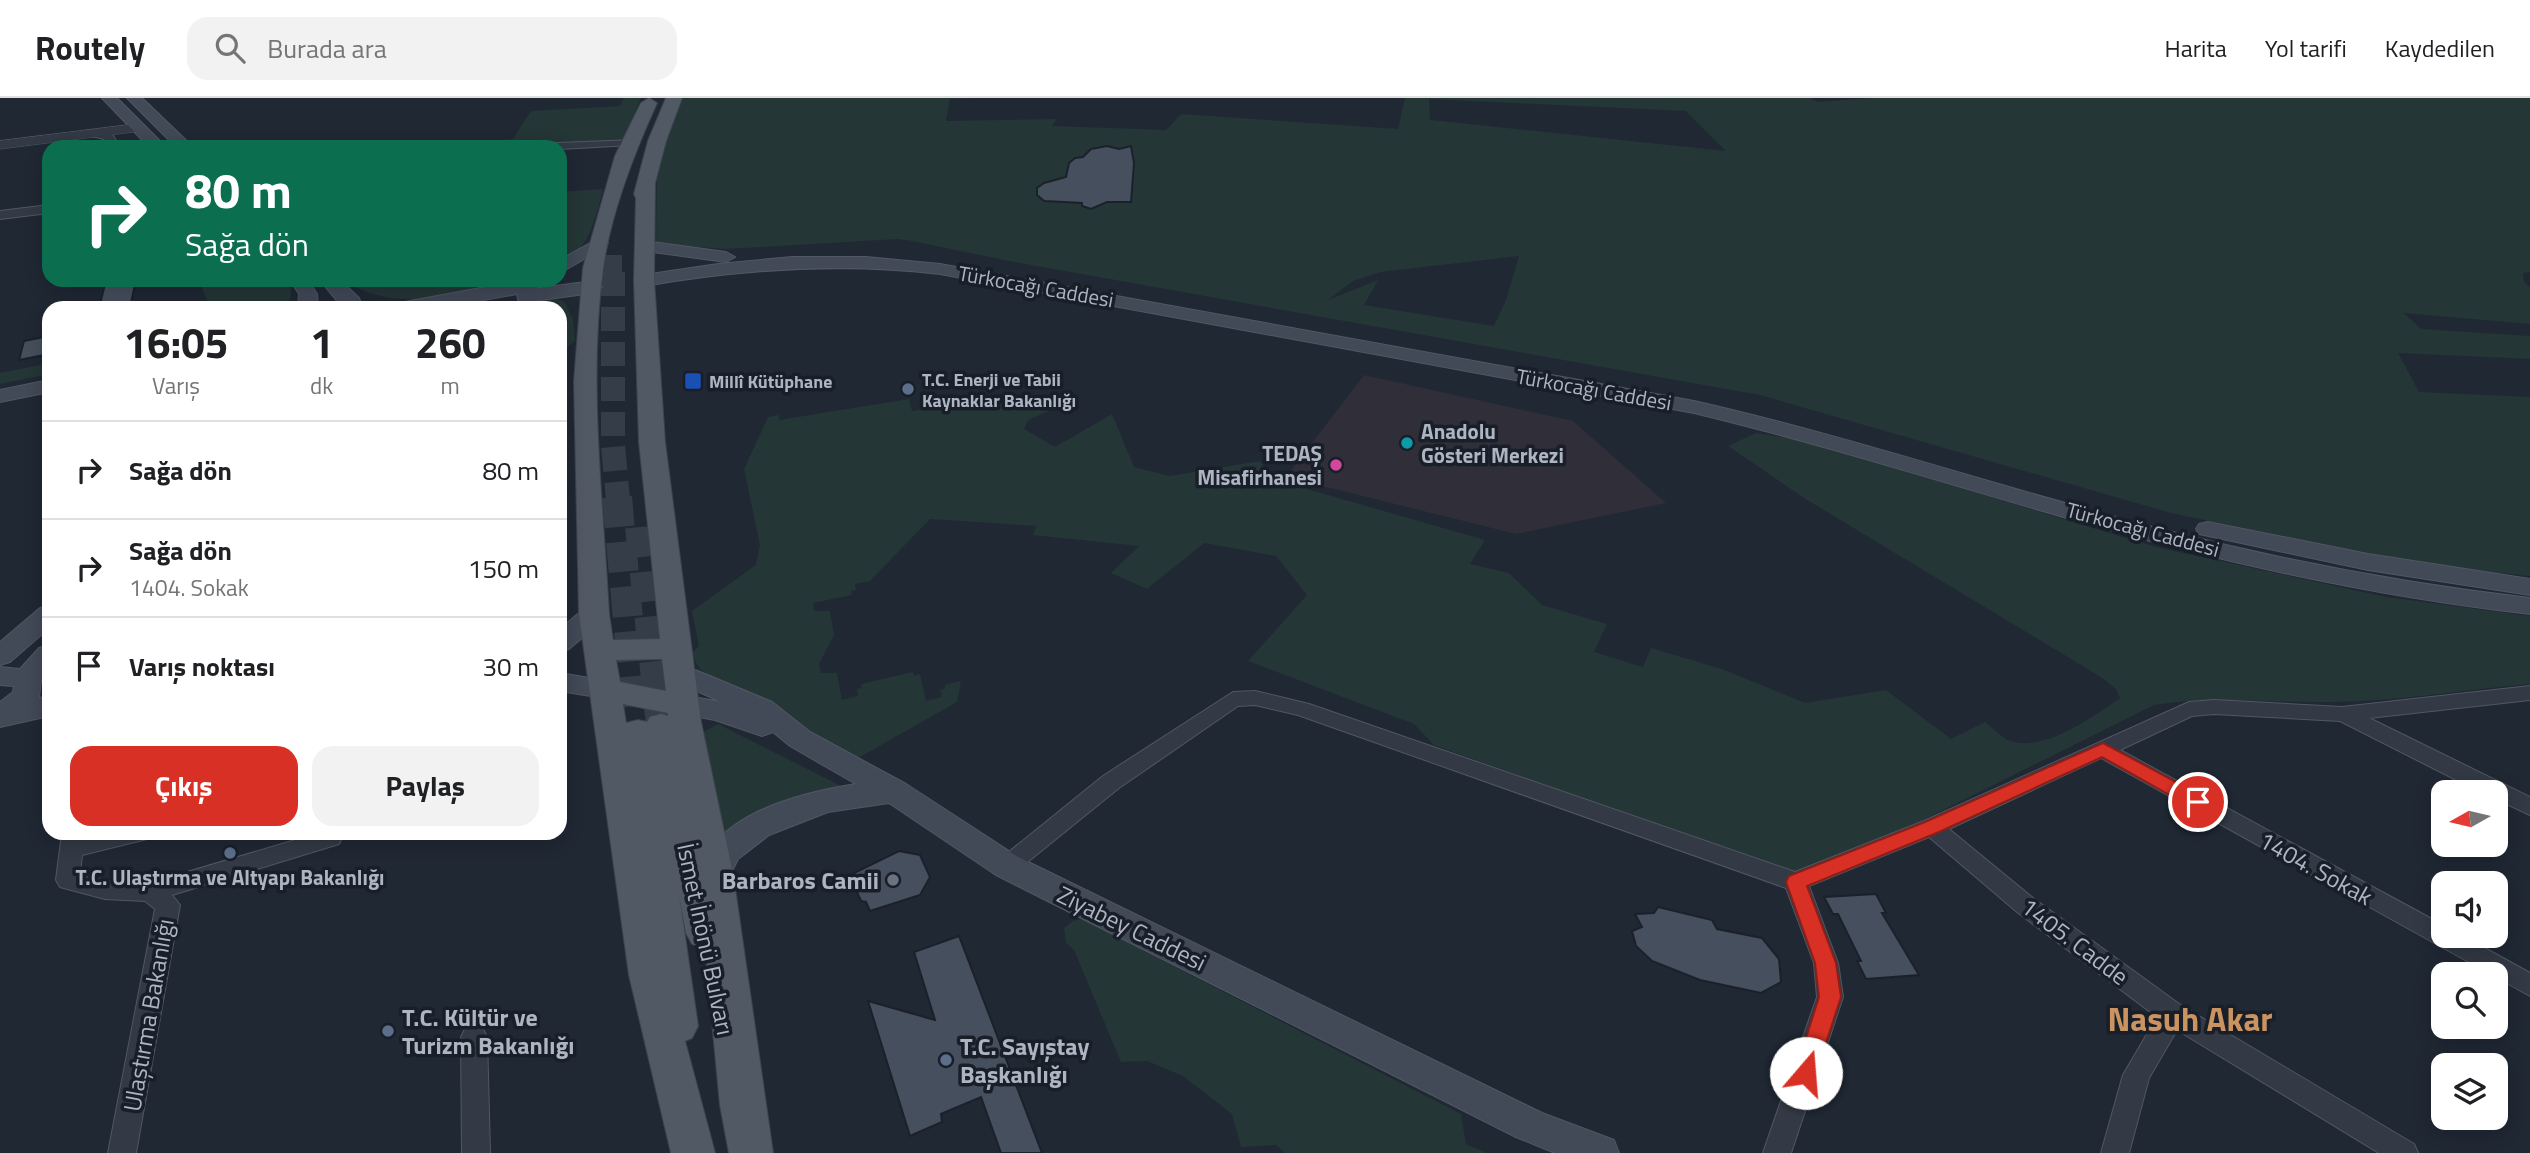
<!DOCTYPE html>
<html lang="tr">
<head>
<meta charset="utf-8">
<style>
  body { margin:0; font-family:"Titillium Web",sans-serif; background:#f2f2f2; color:#202124; height:100vh; display:flex; flex-direction:column; font-size:26px; white-space:nowrap }
  * { box-sizing:border-box; margin:0 }
  p { font-size:23px; color:#757577 }
  .icon { flex:none; width:38px; height:38px; fill:none; stroke:currentColor; stroke-width:2; stroke-linecap:round; stroke-linejoin:round }
  .map { position:relative; flex:1; overflow:hidden }
  .panel { position:absolute; left:42px; top:203px; width:525px; height:539px; display:flex; flex-direction:column; background:#fff; border-radius:21px; box-shadow:0 4px 18px #0003 }
  .panel>* { flex:none }
  .banner { position:absolute; left:42px; top:42px; width:525px; height:147px; border-radius:21px; box-shadow:0 4px 18px #0003; background:#0b6e4f; color:#fff; overflow:hidden }
  .needle { width:46px; rotate:262deg }
  .fabs { position:absolute; left:2431px; top:682px; display:grid; gap:14px }
  .fabs a { display:grid; place-items:center; width:77px; height:77px; border-radius:14px; background:#fff; box-shadow:0 4px 18px #0003; font-size:35px }
  .pin { position:absolute; display:grid; place-items:center; width:60px; height:60px; color:#fff; margin:-30px; border:4px solid #fff; border-radius:50%; box-shadow:0 2px 7px #0007 }
  .me { position:absolute; width:77px; margin:-38px; rotate:18deg; stroke-linejoin:round; filter:drop-shadow(0 0 5px #0008) }
  .turn { display:flex; align-items:center; gap:24px; height:147px; padding:0 28px; font-size:32px }
  .turn .icon { width:91px; height:91px; stroke-width:2.5 }
  .turn b { display:block; font-size:49px; line-height:60px }
  .eta { display:flex; justify-content:space-evenly; align-items:center; height:119px; text-align:center }
  .eta b { font-size:42px; font-weight:700; line-height:49px }
  .button { display:flex; gap:14px; margin-top:auto; padding:14px 28px }
  .button a { flex:1; height:80px; border-radius:21px; background:#d93025; color:#fff; font-size:28px; font-weight:700; line-height:80px; text-align:center }
  .button a+a { background:#f2f2f2; color:#202124 }
  ul { padding:0; list-style:none }
  li { display:flex; align-items:center; gap:21px; height:98px; padding:0 28px; border-top:2px solid #e0e0e0 }
  li div { flex:1 }
  li b { display:block; font-size:26px }
  li em { font-style:normal }
  header { display:flex; align-items:center; gap:42px; box-sizing:border-box; height:98px; padding:0 35px; background:#fff; border-bottom:2px solid #e0e0e0 }
  header strong { font-size:33px }
  nav { display:flex; gap:38px; margin-inline-start:auto; font-size:24px }
  .search { width:490px; height:63px; background:#f2f2f2; display:flex; align-items:center; gap:18px; box-sizing:border-box; padding:0 24px; border-radius:21px; color:#757577; font-size:26px }
  .map>svg:first-child { display:block }
  .medical { fill:#302e39 }
  .green { fill:#253637; fill-rule:evenodd }
  .building { fill:#464f5d; stroke:#1b212b; stroke-width:2 }
  .lines { fill:none; stroke-linecap:round; stroke-linejoin:round }
  .primary-tunnel-far2 { stroke:#353d49; stroke-width:18; stroke-dasharray:18 9; stroke-linecap:butt }
  .primary-tunnel-far1 { stroke:#353d49; stroke-width:24; stroke-dasharray:24 11; stroke-linecap:butt }
  .primary-tunnel { stroke:#353d49; stroke-width:30; stroke-dasharray:30 15; stroke-linecap:butt }
  .minor-casing { stroke:#515763; stroke-width:2 }
  .tertiary-casing { stroke:#515763; stroke-width:1 }
  .secondary-casing { stroke:#515763; stroke-width:2 }
  .primary-casing { stroke:#3d434e; stroke-width:2 }
  .minor { fill:#333a45; fill-rule:evenodd }
  .tertiary { fill:#333a45; fill-rule:evenodd }
  .secondary { fill:#424957; fill-rule:evenodd }
  .primary { fill:#515965; fill-rule:evenodd }
  .route { fill:#d93025; stroke:#8d1f18; stroke-width:2 }
  .transit-dot { fill:#1a4fb4; stroke:#191f29; stroke-width:2.5 }
  .service-dot { fill:#5c6f8a; stroke:#191f29; stroke-width:2.5 }
  .culture-dot { fill:#0f9aa8; stroke:#191f29; stroke-width:2.5 }
  .hotel-dot { fill:#d1479c; stroke:#191f29; stroke-width:2.5 }
  .worship-dot { fill:#6b7280; stroke:#191f29; stroke-width:2.5 }
  .labels { text-anchor:middle; dominant-baseline:central; stroke-width:7; stroke-linejoin:round; paint-order:stroke }
  .far-poi-label { font-size:18px; font-weight:bold; fill:#adb4c2; stroke:#191f29; text-anchor:start }
  .street-label { font-size:21px; fill:#adb4c2; stroke:#191f29 }
  .poi-label { font-size:21px; font-weight:bold; fill:#adb4c2; stroke:#191f29; text-anchor:start }
  .near-street-label { font-size:24px; fill:#adb4c2; stroke:#191f29 }
  .near-poi-label { font-size:24px; font-weight:bold; fill:#adb4c2; stroke:#191f29; text-anchor:start }
  .near-district-label { font-size:33px; font-weight:bold; fill:#ca9360; stroke:#191f29 }
</style>
</head>
<body>
<header>
<strong>Routely</strong>
<div class="search"><svg class="icon" aria-label="search" viewBox="0 0 24 24"><circle cx="10" cy="10" r="6"/><path d="M15 15l6 6"/></svg>Burada ara</div>
<nav><a>Harita</a><a>Yol tarifi</a><a>Kaydedilen</a></nav>
</header>
<div class="map">
<svg width="2530" height="1055" viewBox="0 0 2530 1055">
  <rect width="100%" height="100%" fill="#202834"/>
  <polygon class="medical" points="1364,277 1573,323 1666,405 1516,436 1286,379"/>
  <g class="green">
    <polygon points="624,0 641,0 623,42 477,49 379,49 513,41 531,13 620,8"/>
    <path d="M674,0H981L950,1L946,23L1057,21L1052,28L1166,32L1181,16L1398,31L1405,0H1810L1817,4L1872,0H2530V174L2523,175L2524,184L2530,189V226L2404,215L2421,231L2530,238V261L2398,255L2419,294L2530,299V478L2466,472L2329,448L2171,415L1760,297L1014,164L912,143L898,141L726,151L656,146L657,63ZM1429,1L1686,13L1726,53L1430,22ZM1519,158L1506,202L1494,228L1364,207L1378,182L1328,202L1353,183L1380,174Z"/>
    <path d="M603,91C596,119 589,153 560,166V94Z"/>
    <polygon points="199,182 284,182 291,191 289,210 210,210"/>
    <path d="M344,182H516C464,199 392,216 344,182Z"/>
    <polygon points="551,200 564,203 573,221 575,243 563,252 563,276 560,277 560,210 489,210"/>
    <polygon points="49,265 49,276 0,286 0,275"/>
    <path d="M1037,296L1049,313L1028,322L1024,331L1055,349L1112,316L1134,369L1170,378L1260,363L1272,381L1485,442L1470,466L1509,475L1542,507L1607,526L1594,554L1643,569L1651,550L1722,571L1805,605L1886,592L1951,641L1985,624C1992,629 1999,637 2006,641C2039,658 2093,619 2120,600L2116,591L2104,581L1804,400L1728,348L1756,335L1802,342L2156,449L2386,499L2530,518V586C2463,592 2394,604 2326,604C2268,605 2212,597 2154,607L1923,722L1794,777L1434,647L1414,626L1248,563L1307,497L1276,458L1204,445L1147,491L1111,475L1139,448L1033,437L1036,428L930,421L870,483L855,486L856,492L851,493L852,497L813,505L814,513H830L834,537L819,566L821,575H837L842,602L858,598L857,591L862,590L861,586L913,574L914,578L920,576L926,603L942,599L940,592L945,591V587L961,583L957,604L844,668L789,642L700,571L691,556L699,548L692,513L756,467L760,447L744,371L768,319L779,317V322L909,301L912,313L925,311L923,303L944,299L947,307Z"/>
    <polygon points="718,626 843,689 717,741 698,637"/>
    <polygon points="1082,821 1461,1016 1466,1046 1487,1055 1285,1055 1276,1047 1241,1049 1232,1016 1183,978 1147,963 1121,964 1074,852 1066,845 1064,830 1073,823"/>
  </g>
  <g class="building">
    <polygon points="1107,48 1119,51 1131,48 1134,65 1131,104 1107,104 1091,111 1082,108 1082,105 1044,103 1037,97 1037,90 1044,85 1066,79 1069,65 1075,60 1083,59 1091,51"/>
    <polygon points="106,182 136,182 130,210 99,210"/>
    <polygon points="49,238 49,256 19,262 24,243"/>
    <polygon points="899,753 920,757 930,779 920,797 870,813 866,804 861,803 854,787 858,784 854,775"/>
    <polygon points="1876,796 1886,815 1882,815 1919,877 1866,881 1857,863 1861,863 1838,816 1833,816 1824,799"/>
    <polygon points="1658,809 1712,822 1717,831 1762,840 1779,861 1781,884 1761,895 1700,882 1652,863 1636,848 1632,833 1642,829 1635,816 1654,815"/>
    <polygon points="959,838 1042,1055 1001,1055 981,999 941,1016 942,1024 910,1038 868,903 935,922 914,854"/>
  </g>
  <g class="lines">
    <polyline class="primary-tunnel-far2" points="613,157 613,176"/>
    <polyline class="primary-tunnel-far1" points="613,174 613,348 618,401"/>
    <g class="primary-tunnel">
      <polyline points="617,399 638,633"/>
      <polyline points="640,429 661,627"/>
    </g>
    <g class="minor-casing">
      <g id="minor">
        <polygon points="91,32 112,36 120,49 108,49 104,41 87,37 87,33"/>
        <polygon points="636,42 636,46 632,47 560,51 525,49 531,46"/>
        <polygon points="49,107 49,115 0,121 0,113"/>
        <polygon points="2530,588 2530,602 2369,620 2530,699 2530,717 2496,701 2496,695 2482,695 2340,623 2214,616 2192,618 2120,652 2443,827 2443,838 2463,838 2530,875 2530,898 2101,660 1949,731 2033,800 2182,908 2414,1046 2418,1055 2379,1055 2177,932 2149,980 2129,1055 2101,1055 2123,977 2157,919 2017,814 1929,739 1809,788 1838,865 1843,899 1791,1055 1763,1055 1817,899 1814,865 1786,790 1298,617 1255,607 1238,608 1119,690 1015,774 1007,777 999,774 995,768 999,762 1103,678 1233,594 1255,593 1309,606 1795,774 1924,723 2189,604 2214,602 2342,609"/>
        <polygon points="62,735 84,735 84,739 101,735 150,735 147,741 82,757 80,776 105,783 150,785 319,735 340,735 342,740 339,746 172,797 180,807 136,1055 108,1055 155,811 145,803 105,801 60,789 56,782"/>
        <polygon points="474,928 483,931 487,939 490,1055 462,1055 461,939 465,931"/>
      </g>
    </g>
    <g class="tertiary-casing">
      <polygon id="tertiary" points="136,26 142,30 141,33 0,51 0,43"/>
    </g>
    <g class="secondary-casing">
      <g id="secondary">
        <polygon points="102,0 117,0 166,49 149,49"/>
        <polygon points="127,0 142,0 193,49 176,49"/>
        <polygon points="599,140 608,145 605,149 560,175 560,162"/>
        <polygon points="644,143 726,154 735,159 726,164 638,152 635,148 638,144"/>
        <path d="M792,159H866L940,166L1694,303C1853,339 2007,392 2165,432C2285,463 2407,486 2530,500V516C2380,499 2233,467 2088,426C1957,389 1827,347 1694,315L940,176C840,164 743,171 644,188L635,182L637,178L718,166Z"/>
        <polygon points="290,182 308,182 317,196 318,210 298,210 299,196"/>
        <polygon points="320,182 340,182 359,200 363,210 343,210"/>
        <polygon points="524,182 553,182 551,186 532,191 593,183 602,189 593,195 525,204 518,202 517,196 439,210 395,210 405,204"/>
        <polygon points="49,282 49,294 0,304 0,292"/>
        <polygon points="2208,424 2368,456 2530,481 2530,497 2368,472 2199,436 2196,431 2199,426"/>
        <polygon points="49,508 49,530 10,564 0,567 0,544 40,510"/>
        <polygon points="594,508 603,510 607,516 603,522 569,551 560,554 560,531 585,510"/>
        <polygon points="49,547 49,573 41,582 39,600 49,598 49,618 0,629 0,604 13,594 14,588 0,587 0,569 20,571 39,550"/>
        <path d="M681,566L772,604L810,634L906,686L1018,759L1542,1015L1614,1042L1619,1055H1555L1516,1039L996,777L889,705L828,714L769,737L738,761L726,785L715,788L704,785L699,776C705,765 709,752 717,743C748,708 812,693 856,686L790,648L773,634L762,638L715,622L673,614L669,607L673,600L683,597L721,604L671,581L667,575L671,569Z"/>
        <polygon points="560,575 613,584 617,591 613,598 603,600 560,593"/>
      </g>
    </g>
    <g class="primary-casing">
      <path id="primary" d="M649,0L657,5C635,53 610,118 603,171C588,284 603,403 609,516L613,542L660,541L639,344L634,182L636,100L634,96L648,43L666,0H682L666,43L655,85L654,182L665,344L701,624L733,776L773,1055H729L720,1007L705,850L692,846L686,835L679,797L698,928L692,940L685,943L715,1055H671L629,877L579,516L574,283L583,170L615,58L641,5ZM662,561L666,593L620,584L616,562ZM623,606L668,615V618L661,616L650,619L647,624L638,622L626,625Z"/>
    </g>
    <use href="#minor" class="minor"/>
    <use href="#tertiary" class="tertiary"/>
    <use href="#secondary" class="secondary"/>
    <use href="#primary" class="primary"/>
  </g>
  <polygon class="route" points="2103,645 2204,699 2207,704 2204,709 2191,709 2102,659 1939,734 1807,788 1836,865 1841,899 1814,982 1806,985 1798,982 1795,975 1819,899 1815,865 1786,784 1789,778 1925,724"/>
  <rect class="transit-dot" x="684" y="274" width="18" height="18" rx="3.5"/>
  <g class="service-dot">
    <circle cx="908" cy="291" r="7"/>
    <circle cx="230" cy="755" r="7"/>
    <circle cx="388" cy="933" r="7"/>
    <circle cx="946" cy="962" r="7"/>
  </g>
  <circle class="culture-dot" cx="1407" cy="345" r="7"/>
  <circle class="hotel-dot" cx="1336" cy="367" r="7"/>
  <circle class="worship-dot" cx="893" cy="782" r="7"/>
  <g class="labels">
    <g class="far-poi-label">
      <text x="922" y="281">T.C. Enerji ve Tabii<tspan x="922" dy="21">Kaynaklar Bakanlığı</tspan></text>
      <text x="709" y="283">Millî Kütüphane</text>
    </g>
    <g class="street-label">
      <text transform="translate(1036 188) rotate(10)">Türkocağı Caddesi</text>
      <text transform="translate(1594 291) rotate(10)">Türkocağı Caddesi</text>
      <text transform="translate(2143 431) rotate(15)">Türkocağı Caddesi</text>
    </g>
    <g class="poi-label">
      <text x="1421" y="333">Anadolu<tspan x="1421" dy="24">Gösteri Merkezi</tspan></text>
      <text x="1322" y="355" text-anchor="end">TEDAŞ<tspan x="1322" dy="24">Misafirhanesi</tspan></text>
      <text x="230" y="779" text-anchor="middle">T.C. Ulaştırma ve Altyapı Bakanlığı</text>
    </g>
    <g class="near-street-label">
      <text transform="translate(2316 770) rotate(29)">1404. Sokak</text>
      <text transform="translate(1132 830) rotate(26)">Ziyabey Caddesi</text>
      <text transform="translate(706 841) rotate(78)">İsmet İnönü Bulvarı</text>
      <text transform="translate(2075 843) rotate(37)">1405. Cadde</text>
      <text transform="translate(148 917) rotate(-80)">Ulaştırma Bakanlığı</text>
    </g>
    <g class="near-poi-label">
      <text x="879" y="782" text-anchor="end">Barbaros Camii</text>
      <text x="402" y="919">T.C. Kültür ve<tspan x="402" dy="28">Turizm Bakanlığı</tspan></text>
      <text x="960" y="948">T.C. Sayıştay<tspan x="960" dy="28">Başkanlığı</tspan></text>
    </g>
    <g class="near-district-label">
      <text x="2190" y="921">Nasuh Akar</text>
    </g>
  </g>
</svg>
<div class="fabs">
<a><svg class="needle" viewBox="-14 -14 28 28"><path d="M0-13l5 13h-10z" fill="#e53935"/><path d="M0 13l5-13h-10z" fill="#757577"/></svg></a>
<a><svg class="icon" aria-label="sound" viewBox="0 0 24 24"><path d="M4 9h4l5-4v14l-5-4H4zM17 9q2 3 0 6"/></svg></a>
<a><svg class="icon" aria-label="search" viewBox="0 0 24 24"><circle cx="10" cy="10" r="6"/><path d="M15 15l6 6"/></svg></a>
<a><svg class="icon" aria-label="layers" viewBox="0 0 24 24"><path d="M12 4l9 5-9 5-9-5zM3 14l9 5 9-5"/></svg></a>
</div>
<div class="pin" style="left:2198px;top:704px;background:#d93025"><svg class="icon" aria-label="arrive" viewBox="0 0 24 24"><path d="M6 21V4h12l-3 4 3 4H6"/></svg></div>
<svg class="me" style="left:1806px;top:975px" viewBox="-20 -20 40 40"><circle r="19" fill="#fff"/><path d="M0-13L10 11 0 6-10 11z" fill="#d93025"/></svg>
<div class="banner">
<div class="turn"><svg class="icon" aria-label="right" viewBox="0 0 24 24"><path d="M7 20v-9h11M14 6l5 5-5 5"/></svg><div><b>80 m</b>Sağa dön</div></div>
</div>
<section class="panel">
<div class="eta">
<div><b>16:05</b><p>Varış</p></div>
<div><b>1</b><p>dk</p></div>
<div><b>260</b><p>m</p></div>
</div>
<ul>
<li><svg class="icon" aria-label="right" viewBox="0 0 24 24"><path d="M7 20v-9h11M14 6l5 5-5 5"/></svg><div><b>Sağa dön</b></div><em>80 m</em></li>
<li><svg class="icon" aria-label="right" viewBox="0 0 24 24"><path d="M7 20v-9h11M14 6l5 5-5 5"/></svg><div><b>Sağa dön</b><p>1404. Sokak</p></div><em>150 m</em></li>
<li><svg class="icon" aria-label="arrive" viewBox="0 0 24 24"><path d="M6 21V4h12l-3 4 3 4H6"/></svg><div><b>Varış noktası</b></div><em>30 m</em></li>
</ul>
<div class="button"><a>Çıkış</a><a>Paylaş</a></div>
</section>
</div>
</body>
</html>
